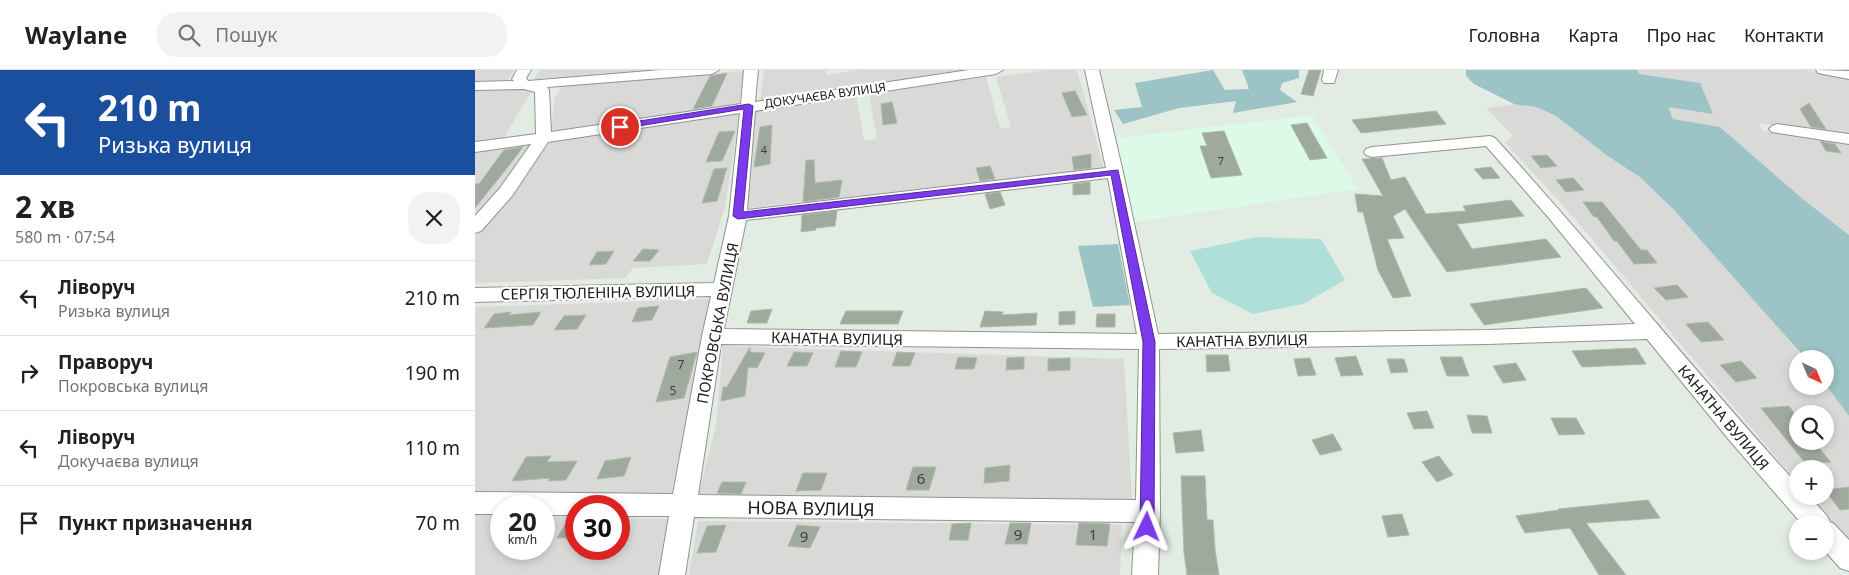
<!DOCTYPE html>
<html lang="uk">
<head>
<meta charset="utf-8">
<style>
  body { margin:0; font-family:"Noto Sans",sans-serif; background:#f2f2f2; color:#202124; height:100vh; display:flex; flex-direction:column; font-size:19px; white-space:nowrap }
  * { box-sizing:border-box; margin:0 }
  p { font-size:16px; color:#757577 }
  .icon { flex:none; width:28px; height:28px; fill:none; stroke:currentColor; stroke-width:2; stroke-linecap:round; stroke-linejoin:round }
  .map { position:relative; flex:1; overflow:hidden }
  .sheet { display:flex; flex-direction:column; background:#fff; width:475px }
  .sheet>* { flex:none }
  .guide { background:#1a4fa0; color:#fff; overflow:hidden }
  .needle { width:32px; rotate:136deg }
  .tools { position:absolute; left:1314px; top:280px; display:grid; gap:10px }
  .tools a { display:grid; place-items:center; width:45px; height:45px; border-radius:50%; background:#fff; box-shadow:0 2px 8px #0003; font-size:25px }
  .speed { position:absolute; left:15px; top:425px; display:flex; gap:10px; font-size:25px; font-weight:700; text-align:center }
  .speed>* { display:grid; place-content:center; width:65px; height:65px; border-radius:50%; background:#fff; box-shadow:0 2px 8px #0003; line-height:1 }
  .speed small { font-size:12px; font-weight:400 }
  .speed .limit { border:8px solid #d22; background:#fff; color:#111 }
  .pin { position:absolute; display:grid; place-items:center; width:42px; height:42px; color:#fff; margin:-21px; border:2px solid #fff; border-radius:50%; box-shadow:0 1px 5px #0007 }
  .me { position:absolute; width:55px; margin:-28px; rotate:2deg; stroke-linejoin:round; filter:drop-shadow(0 0 4px #0008) }
  .turn { display:flex; align-items:center; gap:18px; height:105px; padding:0 15px; font-size:22px }
  .turn .icon { width:65px; height:65px; stroke-width:2.5 }
  .turn b { display:block; font-size:35px; line-height:42px }
  .round { display:grid; place-items:center; flex:none; width:52px; height:52px; border-radius:20px; background:#f2f2f2 }
  .overview { display:flex; align-items:center; justify-content:space-between; height:85px; padding:0 15px }
  h1 { font-size:30px; font-weight:700; line-height:38px }
  ul { padding:0; list-style:none }
  li { display:flex; align-items:center; gap:15px; height:75px; padding:0 15px; border-top:1px solid #e0e0e0 }
  li div { flex:1 }
  li b { display:block; font-size:19px }
  li em { font-style:normal }
  header { display:flex; align-items:center; gap:30px; box-sizing:border-box; height:70px; padding:0 25px; background:#fff; border-bottom:1px solid #e0e0e0 }
  header strong { font-size:24px }
  nav { display:flex; gap:28px; margin-inline-start:auto; font-size:18px }
  .search { width:350px; height:45px; background:#f2f2f2; display:flex; align-items:center; gap:12px; box-sizing:border-box; padding:0 18px; border-radius:20px; color:#757577; font-size:19px }
  main { display:flex; flex:1; min-height:0 }
  .map>svg:first-child { display:block }
  .residential { fill:#d9d9d8; fill-rule:evenodd }
  .education { fill:#dcfae7 }
  .grass { fill:#aee0d9 }
  .forest { fill:#9cc3c6 }
  .building { fill:#a0a99e; stroke:#abbba7 }
  .lines { fill:none; stroke-linecap:round; stroke-linejoin:round }
  .minor-casing { stroke:#929292; stroke-width:2 }
  .minor { fill:#fff; fill-rule:evenodd }
  .route { fill:#7c3aed; stroke:#51269a }
  .labels { text-anchor:middle; dominant-baseline:central; stroke-width:4.5; stroke-linejoin:round; paint-order:stroke }
  .far-number-label { font-size:11px; fill:#3c3e3c }
  .far-street-label { font-size:12px; fill:#1b1b1b; stroke:#fff }
  .number-label { font-size:12px; fill:#3c3e3c }
  .street-label { font-size:15px; fill:#1b1b1b; stroke:#fff }
  .near-number-label { font-size:15px; fill:#3c3e3c }
  .near-street-label { font-size:18px; fill:#1b1b1b; stroke:#fff }
</style>
</head>
<body>
<header>
<strong>Waylane</strong>
<div class="search"><svg class="icon" aria-label="search" viewBox="0 0 24 24"><circle cx="10" cy="10" r="6"/><path d="M15 15l6 6"/></svg>Пошук</div>
<nav><a>Головна</a><a>Карта</a><a>Про нас</a><a>Контакти</a></nav>
</header>
<main>
<section class="sheet">
<div class="guide">
<div class="turn"><svg class="icon" aria-label="left" viewBox="0 0 24 24"><path d="M17 20v-9H6M10 6l-5 5 5 5"/></svg><div><b>210 m</b>Ризька вулиця</div></div>
</div>
<div class="overview"><div><h1>2 хв</h1><p>580 m · 07:54</p></div><a class="round"><svg class="icon" aria-label="close" viewBox="0 0 24 24"><path d="M6 6l12 12M18 6L6 18"/></svg></a></div>
<ul>
<li><svg class="icon" aria-label="left" viewBox="0 0 24 24"><path d="M17 20v-9H6M10 6l-5 5 5 5"/></svg><div><b>Ліворуч</b><p>Ризька вулиця</p></div><em>210 m</em></li>
<li><svg class="icon" aria-label="right" viewBox="0 0 24 24"><path d="M7 20v-9h11M14 6l5 5-5 5"/></svg><div><b>Праворуч</b><p>Покровська вулиця</p></div><em>190 m</em></li>
<li><svg class="icon" aria-label="left" viewBox="0 0 24 24"><path d="M17 20v-9H6M10 6l-5 5 5 5"/></svg><div><b>Ліворуч</b><p>Докучаєва вулиця</p></div><em>110 m</em></li>
<li><svg class="icon" aria-label="arrive" viewBox="0 0 24 24"><path d="M6 21V4h12l-3 4 3 4H6"/></svg><div><b>Пункт призначення</b></div><em>70 m</em></li>
</ul>
</section>
<div class="map">
<svg width="1374" height="505" viewBox="0 0 1374 505">
  <rect width="100%" height="100%" fill="#e2ece2"/>
  <g class="residential">
    <polygon points="0,0 39,0 33,10 0,11"/>
    <polygon points="65,0 197,0 59,9"/>
    <polygon points="289,0 351,0 351,5 384,0 500,0 285,32"/>
    <polygon points="572,0 602,0 629,99 272,138 280,38 381,24 389,70 402,69 394,24 511,7 525,58 536,57 521,7"/>
    <polygon points="1163,0 1330,0 1374,9 1374,66 1284,53 1288,61 1374,74 1374,165 1329,130 1245,57 1198,49 1192,37 1225,13 1164,4"/>
    <polygon points="269,1 264,35 77,62 76,57 80,28 89,14"/>
    <polygon points="45,19 56,22 28,69 0,73 0,21"/>
    <path d="M1042,34L1061,37L1081,46L1134,87L1165,107L1199,140L1281,231L1329,289H1322V316H1350V315L1355,321L1374,346V472L1335,426H1350V399H1322V412L1101,150L1030,72L1038,66L1011,38ZM1322,344H1350V371H1322Z"/>
    <polygon points="265,42 250,137 232,194 158,198 150,208 0,213 0,167 75,72"/>
    <polygon points="58,73 44,96 0,148 0,82"/>
    <polygon points="236,229 196,425 0,421 0,237"/>
    <polygon points="248,276 649,289 657,429 468,431 223,426 241,355"/>
    <polygon points="0,445 26,445 26,479 69,479 69,446 101,447 101,479 144,479 144,448 193,449 185,505 0,505"/>
    <polygon points="223,451 647,455 645,505 214,505"/>
  </g>
  <polygon class="education" points="837,45 883,119 660,152 641,68"/>
  <polygon class="grass" points="782,167 846,169 870,210 828,234 778,244 737,223 715,181"/>
  <g class="forest">
    <polygon points="738,0 750,20 774,19 767,0 824,0 824,8 807,13 805,20 822,32 758,43 761,31 704,38 648,54 639,40 667,37 660,13"/>
    <polygon points="991,0 1163,0 1164,4 1225,13 1238,44 1193,37 1198,49 1245,57 1329,130 1374,165 1374,346 1350,314 1350,289 1331,289 1199,140 1165,107 1134,87 1081,46 1061,37 1039,34 999,14 991,6"/>
    <polygon points="643,174 655,235 618,237 603,176"/>
  </g>
  <g class="building">
    <polygon points="834,0 846,0 838,26 826,24"/>
    <polygon points="252,3 237,36 218,39 235,6"/>
    <polygon points="600,21 612,45 597,47 587,23"/>
    <polygon points="417,32 422,53 408,55 406,34"/>
    <polygon points="1334,33 1351,59 1336,57 1325,39"/>
    <polygon points="961,41 971,54 886,63 877,50"/>
    <polygon points="832,53 837,62 852,88 835,90 816,55"/>
    <polygon points="297,55 295,94 279,97 285,57"/>
    <polygon points="260,61 247,91 231,92 244,62"/>
    <polygon points="749,61 767,105 736,108 725,76 732,76 727,63"/>
    <polygon points="1345,71 1360,74 1366,83 1351,81"/>
    <polygon points="48,77 32,98 0,138 0,114 4,114 29,80"/>
    <polygon points="616,84 616,98 599,100 597,87"/>
    <polygon points="1072,85 1082,96 1066,98 1056,86"/>
    <polygon points="907,88 916,110 930,107 951,144 991,141 988,136 1036,130 1049,146 982,154 997,179 1071,169 1086,187 972,202 930,139 918,146 929,168 912,169 936,226 918,228 903,200 888,142 883,142 880,124 908,126 887,89"/>
    <polygon points="331,90 339,90 340,113 367,110 364,127 328,132"/>
    <polygon points="515,96 520,109 505,111 501,98"/>
    <polygon points="1016,97 1025,108 1008,109 999,99"/>
    <polygon points="252,98 242,131 227,133 239,99"/>
    <polygon points="1098,108 1109,120 1091,122 1081,110"/>
    <polygon points="615,112 615,124 598,125 598,114"/>
    <polygon points="525,122 530,135 515,139 510,124"/>
    <polygon points="1108,132 1127,132 1166,180 1172,180 1182,193 1159,194 1142,171 1139,171 1122,147 1119,147"/>
    <polygon points="362,141 360,156 341,158 341,160 326,162 327,145"/>
    <polygon points="168,179 184,180 175,191 158,191"/>
    <polygon points="139,181 131,194 114,195 122,182"/>
    <polygon points="1202,215 1213,227 1191,230 1179,218"/>
    <polygon points="1111,218 1128,238 1009,255 995,234"/>
    <polygon points="184,236 177,250 157,252 163,238"/>
    <polygon points="297,239 292,253 272,253 276,241"/>
    <polygon points="371,241 428,241 423,254 365,254"/>
    <polygon points="510,241 528,242 527,245 562,243 561,255 505,257"/>
    <polygon points="600,241 600,254 584,255 584,242"/>
    <polygon points="36,242 34,245 66,242 58,255 9,258 19,244"/>
    <polygon points="622,244 640,244 640,257 621,257"/>
    <polygon points="111,245 102,259 79,260 89,246"/>
    <polygon points="1233,252 1249,270 1226,272 1211,254"/>
    <polygon points="275,277 275,282 290,283 282,298 273,297 270,326 246,331 248,317 252,317"/>
    <polygon points="1161,278 1171,294 1107,297 1097,281"/>
    <polygon points="366,281 387,282 381,297 360,297"/>
    <polygon points="222,282 209,328 181,332 195,287"/>
    <polygon points="319,282 338,283 332,296 312,296"/>
    <polygon points="422,282 440,283 435,296 417,296"/>
    <polygon points="731,285 753,285 755,301 732,302"/>
    <polygon points="881,286 888,305 866,306 860,288"/>
    <polygon points="483,287 502,288 499,299 480,299"/>
    <polygon points="549,287 549,299 531,300 532,288"/>
    <polygon points="965,287 987,287 994,306 972,306"/>
    <polygon points="595,288 595,300 573,301 573,289"/>
    <polygon points="835,288 841,305 823,306 819,289"/>
    <polygon points="912,289 929,289 933,302 916,303"/>
    <polygon points="1266,291 1282,308 1261,312 1245,295"/>
    <polygon points="1041,293 1051,310 1028,313 1018,296"/>
    <polygon points="1314,336 1322,347 1322,371 1338,371 1356,392 1331,394 1286,338"/>
    <polygon points="952,341 959,358 939,359 932,343"/>
    <polygon points="992,345 1012,346 1017,363 997,363"/>
    <polygon points="1076,348 1101,348 1110,364 1084,365"/>
    <polygon points="726,360 729,381 701,383 698,363"/>
    <polygon points="858,364 867,380 845,385 837,370"/>
    <polygon points="76,386 72,392 102,391 91,410 73,411 75,408 37,411 51,387"/>
    <polygon points="964,386 978,405 962,412 947,392"/>
    <polygon points="156,387 149,406 122,409 130,391"/>
    <polygon points="535,395 534,411 509,413 510,398"/>
    <polygon points="438,397 461,397 454,420 431,420"/>
    <polygon points="328,403 352,403 346,420 321,421"/>
    <polygon points="706,406 730,406 732,450 738,450 740,480 744,505 712,505 709,482"/>
    <polygon points="247,412 271,412 266,424 242,423"/>
    <polygon points="1374,417 1374,439 1365,440 1350,420"/>
    <polygon points="1173,430 1185,448 1111,453 1151,505 1124,505 1095,458 1050,463 1041,446 1084,440 1083,439"/>
    <polygon points="927,444 934,465 913,467 907,446"/>
    <polygon points="91,453 101,453 101,459 96,468 82,468"/>
    <polygon points="496,453 493,470 474,470 477,454"/>
    <polygon points="535,453 556,453 552,474 530,474"/>
    <polygon points="604,453 635,454 632,476 601,475"/>
    <polygon points="251,455 241,482 222,483 232,456"/>
    <polygon points="322,455 345,457 335,478 313,476"/>
  </g>
  <g class="lines">
    <g class="minor-casing">
      <g id="minor">
        <path d="M42,0H56L51,8L53,11L186,0H244L237,4L72,17L74,20L76,62L266,34L269,0H283L280,32L494,0H528L521,4L280,41L272,140L631,98L610,0H624L648,102L683,264L1013,260L1160,254L1073,147L1011,76L897,87L891,85L889,82L891,79L897,77L1015,66L1020,68C1123,181 1219,301 1322,414V426H1334L1352,446L1355,452L1359,454L1374,470V501L1365,498L1350,481V454H1327L1255,371L1172,269L1013,274L684,279L685,441L683,505H657L660,452L219,447L210,505H184L194,446H144V436H101V445H69V436H26V444H0V422L198,424L227,266L236,226L0,232V218L239,213L254,146L265,43L73,72L37,126L6,161L0,163V146L25,118L56,74L0,82V72L61,64L60,22L49,19L0,20V12L39,11L37,9ZM633,108L662,264L249,259L271,150ZM246,274L664,279L661,430L223,425Z"/>
        <polygon points="849,0 863,0 859,13 849,13 847,10"/>
        <polygon points="1341,0 1374,1 1374,9 1343,3"/>
        <polygon points="1302,54 1374,64 1374,74 1297,62 1294,59 1297,56"/>
      </g>
    </g>
    <use href="#minor" class="minor"/>
  </g>
  <polygon class="route" points="274,34 278,36 268,142 643,100 680,272 679,457 677,462 672,464 667,462 665,457 668,272 636,105 263,149 258,146 269,39 145,59 141,57 145,54"/>
  <g class="labels">
    <g class="far-number-label">
      <text x="289" y="79">4</text>
      <text x="746" y="90">7</text>
    </g>
    <g class="far-street-label">
      <text transform="translate(350 25) rotate(-8)">ДОКУЧАЄВА ВУЛИЦЯ</text>
    </g>
    <g class="number-label">
      <text x="206" y="294">7</text>
      <text x="198" y="320">5</text>
    </g>
    <g class="street-label">
      <text transform="translate(123 222) rotate(-1)">СЕРГІЯ ТЮЛЕНІНА ВУЛИЦЯ</text>
      <text transform="translate(242 253) rotate(-79)">ПОКРОВСЬКА ВУЛИЦЯ</text>
      <text transform="translate(362 268) rotate(1)">КАНАТНА ВУЛИЦЯ</text>
      <text transform="translate(767 270) rotate(-1)">КАНАТНА ВУЛИЦЯ</text>
      <text transform="translate(1249 347) rotate(50)">КАНАТНА ВУЛИЦЯ</text>
    </g>
    <g class="near-number-label">
      <text x="446" y="408">6</text>
      <text x="543" y="464">9</text>
      <text x="618" y="464">1</text>
      <text x="329" y="466">9</text>
    </g>
    <g class="near-street-label">
      <text transform="translate(336 438) rotate(1)">НОВА ВУЛИЦЯ</text>
    </g>
  </g>
</svg>
<div class="tools">
<a><svg class="needle" viewBox="-14 -14 28 28"><path d="M0-13l5 13h-10z" fill="#e53935"/><path d="M0 13l5-13h-10z" fill="#757577"/></svg></a>
<a><svg class="icon" aria-label="search" viewBox="0 0 24 24"><circle cx="10" cy="10" r="6"/><path d="M15 15l6 6"/></svg></a>
<a>+</a>
<a>−</a>
</div>
<div class="speed"><div>20<small>km/h</small></div><div class="limit">30</div></div>
<div class="pin" style="left:145px;top:57px;background:#d93025"><svg class="icon" aria-label="arrive" viewBox="0 0 24 24"><path d="M6 21V4h12l-3 4 3 4H6"/></svg></div>
<svg class="me" style="left:672px;top:457px" viewBox="-20 -20 40 40"><path d="M0-17L14 15 0 8-14 15z" fill="#7c3aed" stroke="#fff" stroke-width="4"/></svg>
</div>
</main>
</body>
</html>
